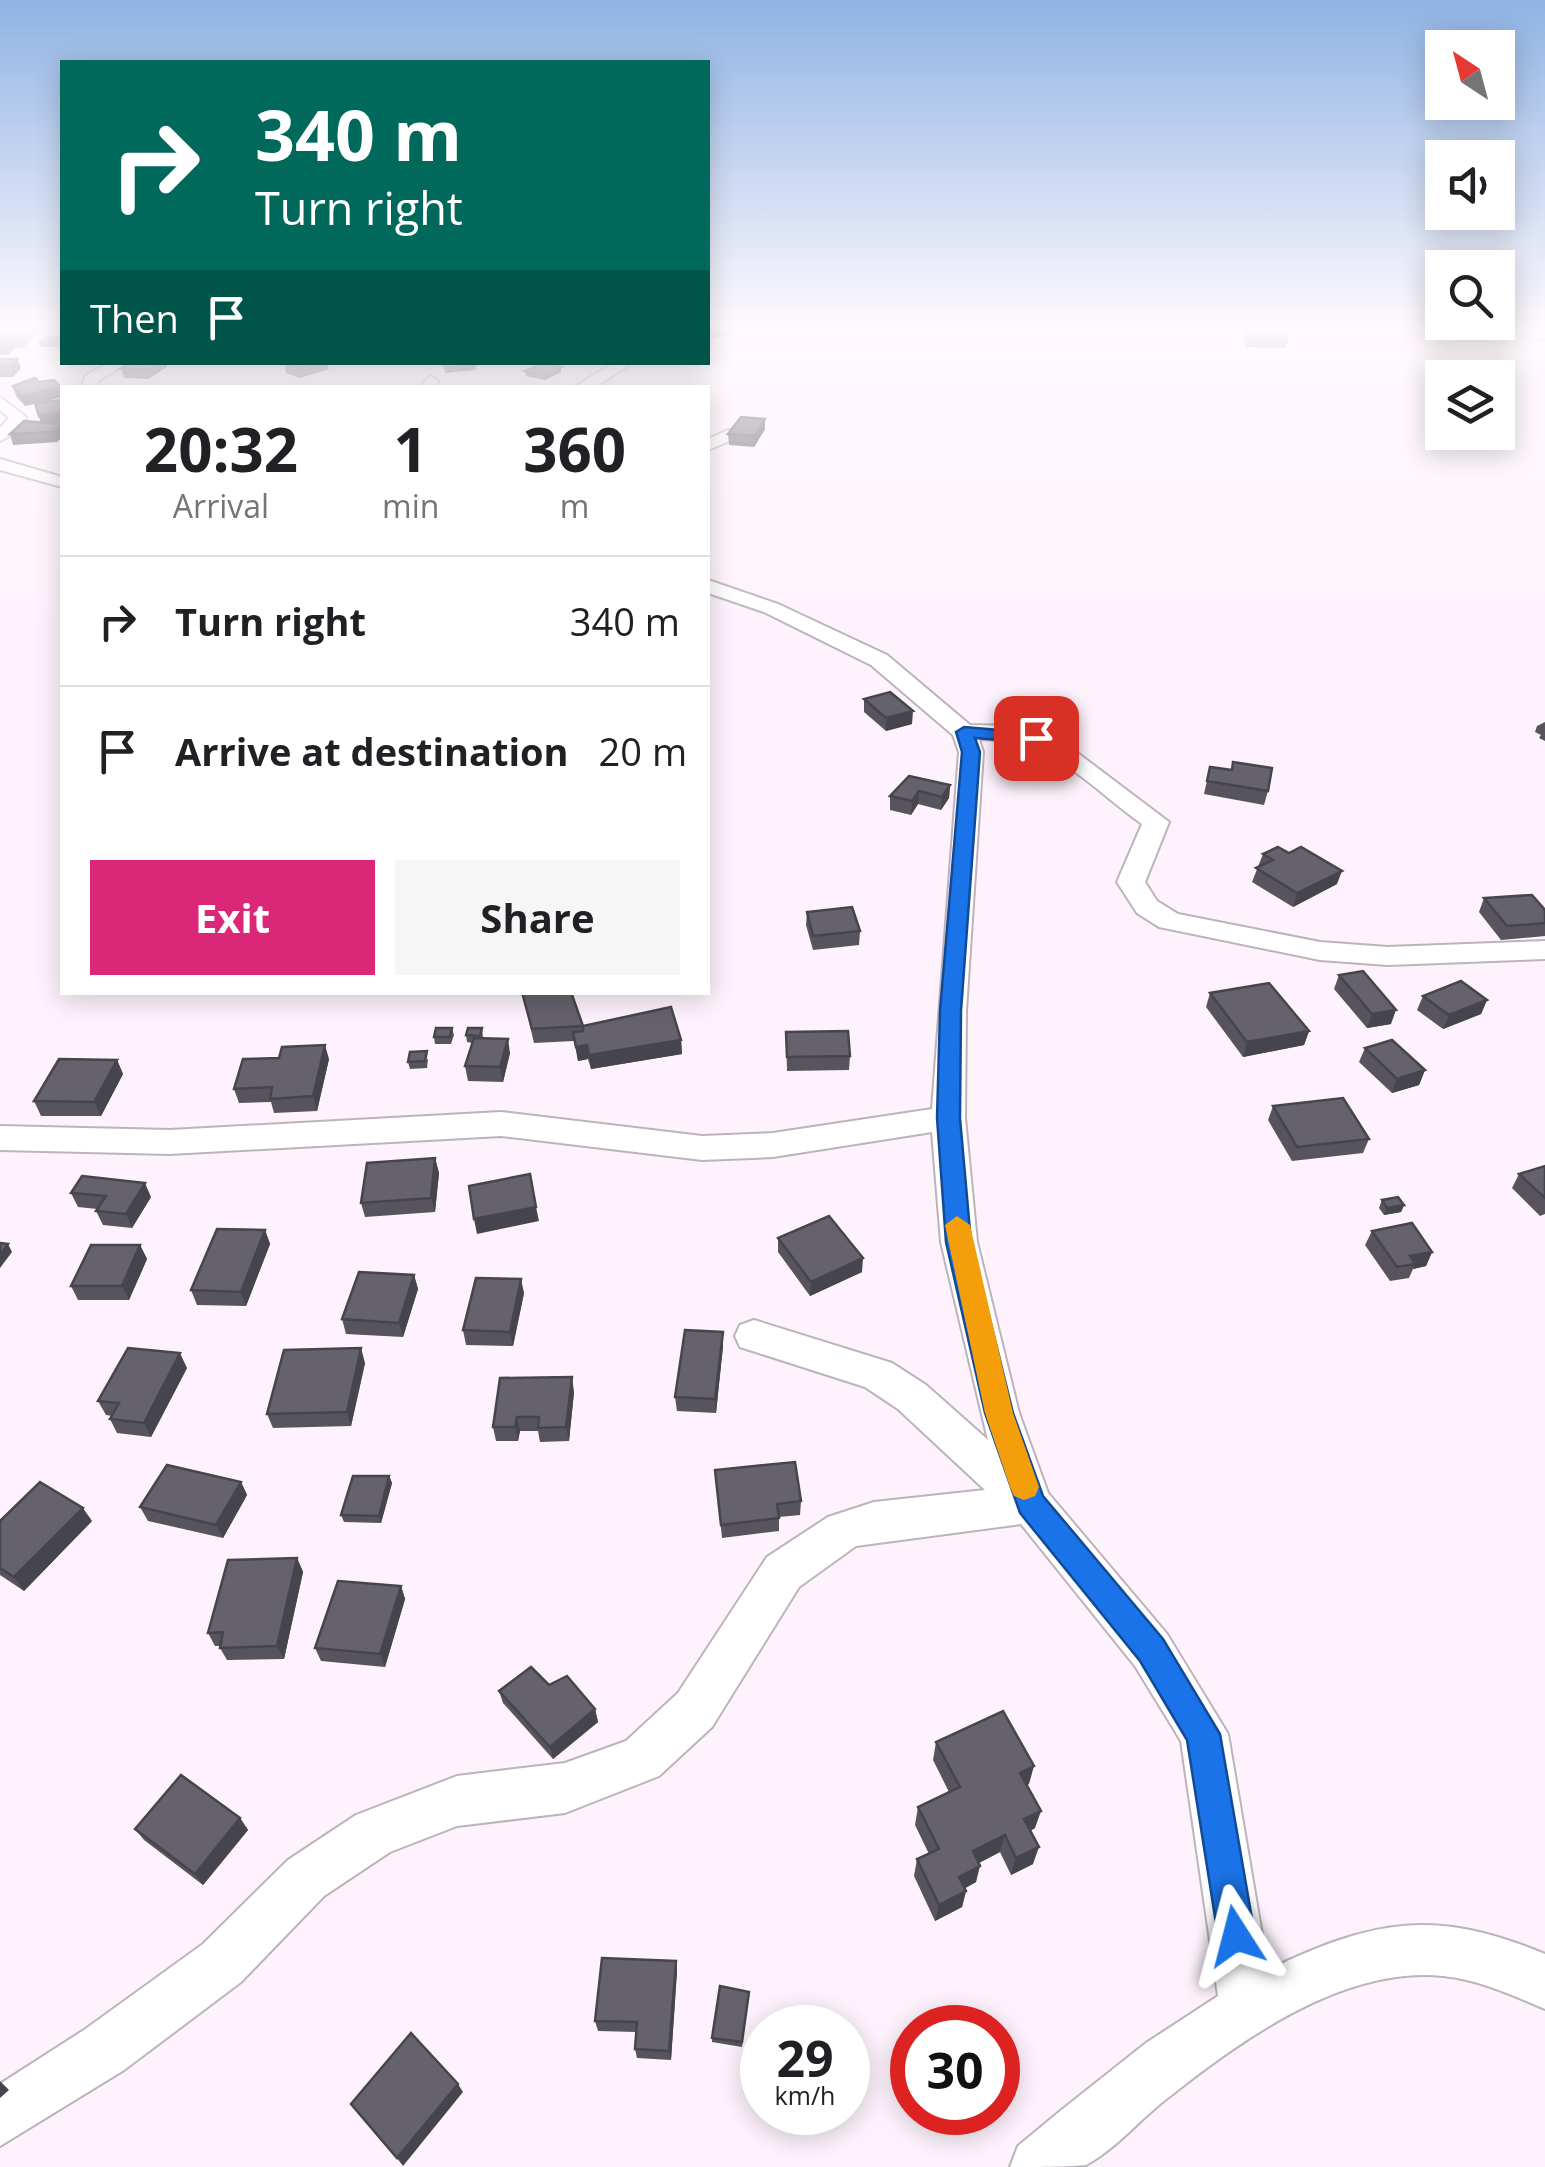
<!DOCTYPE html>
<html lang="en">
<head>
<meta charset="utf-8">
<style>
  body { margin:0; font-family:"Open Sans",sans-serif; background:#f6f6f6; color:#202124; height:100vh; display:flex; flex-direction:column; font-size:38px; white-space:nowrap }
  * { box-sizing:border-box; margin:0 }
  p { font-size:32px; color:#757577 }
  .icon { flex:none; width:55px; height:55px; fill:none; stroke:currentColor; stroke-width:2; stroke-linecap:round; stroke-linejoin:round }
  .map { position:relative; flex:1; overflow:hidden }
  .sheet { position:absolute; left:60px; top:385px; width:650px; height:610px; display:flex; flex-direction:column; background:#fff; border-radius:0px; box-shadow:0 5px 25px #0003 }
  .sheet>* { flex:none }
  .banner { position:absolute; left:60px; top:60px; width:650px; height:305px; border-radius:0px; box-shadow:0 5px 25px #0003; background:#00695c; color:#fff; overflow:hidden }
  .needle { width:65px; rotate:324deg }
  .buttons { position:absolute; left:1425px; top:30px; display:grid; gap:20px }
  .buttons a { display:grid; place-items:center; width:90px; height:90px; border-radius:0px; background:#fff; box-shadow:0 5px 25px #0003; font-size:50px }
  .speed { position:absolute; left:740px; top:2005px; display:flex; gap:20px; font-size:50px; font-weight:700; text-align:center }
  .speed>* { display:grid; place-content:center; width:130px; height:130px; border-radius:50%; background:#fff; box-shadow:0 5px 25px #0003; line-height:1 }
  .speed small { font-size:25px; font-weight:400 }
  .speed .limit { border:15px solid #d22; background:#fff; color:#111 }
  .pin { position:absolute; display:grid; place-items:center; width:85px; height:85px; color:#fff; margin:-42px; border-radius:20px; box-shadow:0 5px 15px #0006 }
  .me { position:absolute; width:110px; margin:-55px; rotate:351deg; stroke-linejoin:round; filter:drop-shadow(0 0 8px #0008) }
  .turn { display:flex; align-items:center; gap:35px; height:210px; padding:0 30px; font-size:45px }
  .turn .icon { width:130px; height:130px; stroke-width:2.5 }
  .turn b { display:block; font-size:70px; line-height:85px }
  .then { display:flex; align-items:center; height:95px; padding:0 30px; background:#0003; gap:20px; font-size:38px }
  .eta { display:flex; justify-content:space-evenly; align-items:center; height:170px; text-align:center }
  .eta b { font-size:60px; font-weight:700; line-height:70px }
  .cta { display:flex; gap:20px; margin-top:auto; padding:20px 30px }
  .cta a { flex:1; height:115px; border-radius:0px; background:#db2777; color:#fff; font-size:40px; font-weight:700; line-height:115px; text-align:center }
  .cta a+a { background:#f6f6f6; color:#202124 }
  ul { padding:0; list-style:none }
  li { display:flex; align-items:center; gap:30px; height:130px; padding:0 30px; border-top:2px solid #e0e0e0 }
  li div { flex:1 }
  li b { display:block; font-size:38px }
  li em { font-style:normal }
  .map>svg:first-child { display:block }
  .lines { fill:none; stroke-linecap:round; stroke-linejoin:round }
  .minor-casing { stroke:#bdb3bc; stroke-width:4 }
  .minor { fill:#fff; fill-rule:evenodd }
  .wall { fill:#58545d }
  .shaded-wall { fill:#47454c }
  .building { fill:#66626c; stroke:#47454c; stroke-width:2.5 }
  .route { fill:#1a73e8; stroke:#114b97; stroke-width:2.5 }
  .slow { fill:#f59e0b }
</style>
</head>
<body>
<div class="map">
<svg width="1545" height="2167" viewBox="0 0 1545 2167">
  <rect width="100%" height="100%" fill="#fef3fc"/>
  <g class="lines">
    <g class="minor-casing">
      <g id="minor">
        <polygon points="918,327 954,327 947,331"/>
        <polygon points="1385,327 1545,331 1545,339 1392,331"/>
        <polygon points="110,362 129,362 98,381 98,388 82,388 85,376"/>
        <polygon points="615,362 634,362 593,388 573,388"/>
        <polygon points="430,376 438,381 435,388 419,388"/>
        <polygon points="0,397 26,417 21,430 0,441 0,428 9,418 0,410"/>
        <polygon points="728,430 734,431 734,439 708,450 708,439"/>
        <polygon points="0,459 62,477 62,487 0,470"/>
        <path d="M708,580L778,604L887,655L970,725L1017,726L1059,739L1169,822L1145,882L1157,901L1178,914L1320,942L1388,947L1545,941V959L1388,965L1320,960L1159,927L1137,913L1117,882L1142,824C1086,784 1053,739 979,739L983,752L966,1011L965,1118L977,1242L1019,1413L1048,1493L1167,1634L1228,1734L1268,1970C1374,1919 1435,1908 1545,1954V2009C1512,1995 1480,1980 1443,1976C1344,1966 1242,2039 1169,2097C1142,2117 1115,2150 1086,2165C1069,2167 1030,2167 1010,2167L1018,2146L1059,2112L1146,2043L1218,1996L1181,1741L1135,1666L1021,1524L856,1546L799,1587L712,1727L659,1776L565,1813L457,1826L390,1852L324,1896L241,1982L124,2070L0,2146V2084L84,2030L203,1944L288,1860L356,1815L457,1776L565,1763L626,1741L678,1693L767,1557L828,1517L874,1502L985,1490L898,1409L865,1387L740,1347L735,1336L740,1325L754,1320L892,1363L926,1385L988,1440L941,1242L932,1132L773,1157L702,1160L501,1136L170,1154L0,1150V1126L170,1130L501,1112L702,1136L773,1133L932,1109L959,752L953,735L871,665L764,612L708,593Z"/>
      </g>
    </g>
    <use href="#minor" class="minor"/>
  </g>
  <g class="wall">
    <polygon points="8,327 38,327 40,332 22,348 14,348 8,355 0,355 0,334"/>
    <polygon points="708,327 755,327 755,329 737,332 731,330 731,335 711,339 708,337"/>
    <rect x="799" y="327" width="33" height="2"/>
    <rect x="876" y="327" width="31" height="3"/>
    <polygon points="1245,331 1288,339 1286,348 1246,347 1243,341"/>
    <polygon points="62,337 62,345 59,347 41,347 40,343"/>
    <polygon points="0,359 17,359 21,368 13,377 0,377"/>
    <polygon points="284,363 329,369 299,378 286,373"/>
    <polygon points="167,367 148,379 124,378 121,368"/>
    <polygon points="525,371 561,372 545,380 526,376"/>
    <polygon points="39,382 62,393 62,397 37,403 62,400 62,423 59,424 57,442 13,445 10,434 41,423 35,404 25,406 16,396 13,386"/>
    <polygon points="765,419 765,429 754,447 729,445 728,434"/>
    <polygon points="864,699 912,724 886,731 864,712"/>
    <polygon points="1545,722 1545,741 1539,738 1541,735 1535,732 1537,726"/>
    <polygon points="1210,767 1268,791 1264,805 1204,794"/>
    <polygon points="950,785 949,798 941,810 918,804 911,815 890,810 890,796"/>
    <polygon points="1263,854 1337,884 1293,907 1252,882"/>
    <polygon points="1484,898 1545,910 1545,936 1501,940 1479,912"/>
    <polygon points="807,912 860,931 859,945 813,950 806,925"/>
    <polygon points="1339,975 1391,1024 1367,1028 1334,989"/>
    <polygon points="522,992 583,1026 681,1040 682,1054 591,1069 588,1059 578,1061 574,1041 534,1043"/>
    <polygon points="1210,993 1309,1031 1304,1045 1243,1057 1206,1007"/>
    <polygon points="1423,996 1487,1000 1481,1014 1443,1029 1417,1010"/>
    <polygon points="452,1028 454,1035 451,1044 435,1044 434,1037"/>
    <polygon points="482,1028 483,1038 510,1053 503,1082 468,1081 465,1066 472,1043 467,1042 466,1035"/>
    <polygon points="786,1032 850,1056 849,1070 787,1071"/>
    <polygon points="1365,1048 1425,1070 1419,1085 1392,1093 1359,1062"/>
    <polygon points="329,1059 317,1111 274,1113 271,1102 239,1103 234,1089"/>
    <polygon points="428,1059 427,1068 410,1069 408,1062"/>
    <polygon points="117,1060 123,1074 101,1116 41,1116 34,1101"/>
    <polygon points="1273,1106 1369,1139 1363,1153 1292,1161 1268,1120"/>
    <polygon points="435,1158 439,1173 435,1212 365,1217 361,1203"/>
    <polygon points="1545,1166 1545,1214 1540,1216 1512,1188 1519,1174"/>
    <polygon points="71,1193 151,1197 132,1228 103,1225 96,1211 97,1209 78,1207"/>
    <polygon points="1382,1200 1404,1205 1401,1212 1384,1215 1379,1208"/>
    <polygon points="265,1230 270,1244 246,1306 197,1305 191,1290"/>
    <polygon points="1372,1231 1432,1252 1426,1266 1413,1269 1409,1278 1390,1281 1365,1245"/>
    <polygon points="778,1238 862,1272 810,1296 778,1252"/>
    <polygon points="140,1245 147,1259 129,1300 78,1300 71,1286"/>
    <polygon points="414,1275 418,1289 403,1337 346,1334 342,1319"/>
    <polygon points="524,1293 513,1346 466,1345 463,1330"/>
    <polygon points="723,1332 723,1346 716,1413 677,1411 675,1397"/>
    <polygon points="365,1363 351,1426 273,1428 267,1414"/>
    <polygon points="187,1368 151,1437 117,1433 110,1419 112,1416 106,1415 98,1401"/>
    <polygon points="574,1392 569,1441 540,1442 538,1431 520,1431 518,1441 496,1441 493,1427"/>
    <polygon points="715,1470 801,1501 800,1515 779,1517 779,1531 722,1538"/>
    <polygon points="389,1476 392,1483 381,1523 344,1522 341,1515"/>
    <polygon points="241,1482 247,1495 223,1538 148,1521 140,1507"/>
    <polygon points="0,1521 92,1521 24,1591 0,1575"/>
    <polygon points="297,1558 303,1572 284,1659 227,1660 220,1648 220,1646 215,1646 208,1633"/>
    <polygon points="401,1586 405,1599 385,1667 321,1661 315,1648"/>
    <polygon points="549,1685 595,1709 598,1722 553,1759 503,1703 499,1691"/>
    <polygon points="936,1742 1029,1784 1026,1785 1035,1828 1030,1831 1033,1864 1011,1875 1000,1852 979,1863 976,1882 965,1888 966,1891 962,1907 935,1921 914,1876 917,1859 929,1854 915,1825 918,1807 949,1792 933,1760"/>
    <polygon points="240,1818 248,1830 203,1885 144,1840 135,1829"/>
    <polygon points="676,1961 677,1971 671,2060 637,2058 635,2049 636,2032 598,2031 595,2021"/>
    <polygon points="749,1992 742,2047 712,2042 712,2038"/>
  </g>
  <g class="shaded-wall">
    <polygon points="32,327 38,327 40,332 22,348 19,339"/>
    <polygon points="722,327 731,327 731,335 711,339 711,329"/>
    <polygon points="755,327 755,329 737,332 737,328"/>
    <polygon points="13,345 14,349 8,355 7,350"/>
    <polygon points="17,359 21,368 13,377 10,367"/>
    <polygon points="156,362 166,362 167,367 148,379 146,370"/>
    <polygon points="315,362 327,362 329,369 299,378 297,368"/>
    <polygon points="475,365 476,370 445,373 445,368"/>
    <polygon points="561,367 561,372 545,380 545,375"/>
    <polygon points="61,387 62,397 25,406 21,396"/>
    <polygon points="62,412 62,423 42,426 39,416"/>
    <polygon points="765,419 765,429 754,447 754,436"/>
    <polygon points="62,424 62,437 57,442 54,432"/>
    <polygon points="913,711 912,724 886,731 886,718"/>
    <polygon points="950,785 949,798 941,810 942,797"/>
    <polygon points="919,791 918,804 911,815 912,801"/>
    <polygon points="1342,871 1337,884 1293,907 1297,893"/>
    <polygon points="1487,1000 1481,1014 1443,1029 1449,1015"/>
    <polygon points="1396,1010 1391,1024 1367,1028 1372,1014"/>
    <polygon points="1309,1031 1304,1045 1243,1057 1247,1042"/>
    <polygon points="508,1039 510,1053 503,1082 500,1067"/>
    <polygon points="681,1040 682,1054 591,1069 589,1055"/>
    <polygon points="325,1045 329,1059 317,1111 313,1096"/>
    <polygon points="587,1045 588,1059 578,1061 576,1047"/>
    <polygon points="117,1060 123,1074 101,1116 94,1102"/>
    <polygon points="1425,1070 1419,1085 1392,1093 1397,1079"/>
    <polygon points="435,1158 439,1173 435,1212 431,1198"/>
    <polygon points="145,1183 151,1197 132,1228 126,1214"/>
    <polygon points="1404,1205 1401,1212 1384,1215 1387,1208"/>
    <polygon points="536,1207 539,1221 477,1234 474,1219"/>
    <polygon points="265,1230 270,1244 246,1306 241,1292"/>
    <polygon points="8,1244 12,1252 0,1268 0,1255"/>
    <polygon points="140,1245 147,1259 129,1300 122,1286"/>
    <polygon points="1432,1252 1426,1266 1413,1269 1415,1264 1410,1256"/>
    <polygon points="863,1258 862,1272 810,1296 811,1282"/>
    <polygon points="414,1275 418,1289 403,1337 399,1323"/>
    <polygon points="521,1279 524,1293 513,1346 510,1332"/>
    <polygon points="723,1332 723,1346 716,1413 715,1399"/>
    <polygon points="361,1348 365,1363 351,1426 347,1412"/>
    <polygon points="180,1353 187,1368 151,1437 144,1423"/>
    <polygon points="572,1377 574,1392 569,1441 566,1427"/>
    <polygon points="517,1417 520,1431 518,1441 515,1427"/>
    <polygon points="389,1476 392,1483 381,1523 379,1516"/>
    <polygon points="241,1482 247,1495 223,1538 216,1525"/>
    <polygon points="83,1508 92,1521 24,1591 14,1577"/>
    <polygon points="297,1558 303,1572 284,1659 277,1646"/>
    <polygon points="401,1586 405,1599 385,1667 380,1654"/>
    <polygon points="595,1709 598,1722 553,1759 550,1747"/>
    <polygon points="1034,1766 1029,1784 1015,1791 1020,1773"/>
    <polygon points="1041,1811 1035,1828 1019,1837 1024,1819"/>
    <polygon points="240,1818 248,1830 203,1885 195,1874"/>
    <polygon points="1005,1835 1000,1852 969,1868 973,1851"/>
    <polygon points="1039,1847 1033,1864 1011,1875 1016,1858"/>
    <polygon points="980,1866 976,1882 955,1894 959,1877"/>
    <polygon points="966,1891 962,1907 935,1921 939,1905"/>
    <polygon points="676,1961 677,1971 671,2060 669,2051"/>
    <polygon points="0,2081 9,2090 0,2098"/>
    <polygon points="458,2084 463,2092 403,2166 397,2158"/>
  </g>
  <g class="building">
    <polygon points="8,327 32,327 19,339 0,339 0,334"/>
    <polygon points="1245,331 1284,332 1288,339 1248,338"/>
    <polygon points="45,337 62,337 62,340 58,342 40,343"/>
    <polygon points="0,345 13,345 7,350 0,350"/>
    <polygon points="0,359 17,359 10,367 0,367"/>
    <polygon points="130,362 156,362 146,370 121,368"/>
    <polygon points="287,362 315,362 297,368 284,363"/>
    <polygon points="450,362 474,362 475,365 445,368 444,363"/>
    <polygon points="541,364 561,367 545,375 525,371"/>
    <polygon points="35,378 39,382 54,380 61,387 21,396 13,386"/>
    <polygon points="62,400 62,412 39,416 35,403"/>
    <polygon points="741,417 765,419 754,436 728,434"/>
    <polygon points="24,421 62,424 54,432 10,434"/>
    <polygon points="890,692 913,711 886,718 864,699"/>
    <polygon points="1233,762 1272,768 1268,791 1207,781 1210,767 1232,770"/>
    <polygon points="909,776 950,785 942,797 919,791 912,801 890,796"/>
    <polygon points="1278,847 1289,853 1301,847 1342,871 1297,893 1256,868 1273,860 1263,854"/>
    <polygon points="1532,895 1545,910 1545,923 1507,926 1484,898"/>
    <polygon points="852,907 860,931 813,936 807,912"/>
    <polygon points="1363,971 1396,1010 1372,1014 1339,975"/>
    <polygon points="1461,981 1487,1000 1449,1015 1423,996"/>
    <polygon points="1269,983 1309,1031 1247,1042 1210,993"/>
    <polygon points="522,992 571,992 583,1026 532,1029"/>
    <polygon points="671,1007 681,1040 589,1055 587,1045 576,1047 573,1032 583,1031 583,1026"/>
    <polygon points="436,1028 452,1028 450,1037 434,1037"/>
    <polygon points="468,1028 482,1028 480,1036 466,1035"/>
    <polygon points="848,1031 850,1056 787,1057 786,1032"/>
    <polygon points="474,1038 508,1039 500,1067 465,1066"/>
    <polygon points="1392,1040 1425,1070 1397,1079 1365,1048"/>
    <polygon points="325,1045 313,1096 270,1099 272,1087 234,1089 243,1059 279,1058 282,1047"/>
    <polygon points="427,1051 425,1061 408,1062 410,1052"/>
    <polygon points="59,1059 117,1060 94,1102 34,1101"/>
    <polygon points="1343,1098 1369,1139 1297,1147 1273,1106"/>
    <polygon points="435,1158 431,1198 361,1203 367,1163"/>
    <polygon points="1545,1166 1545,1198 1519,1174"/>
    <polygon points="530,1174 536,1207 474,1219 469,1186"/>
    <polygon points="82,1176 145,1183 126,1214 96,1211 106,1196 71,1193"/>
    <polygon points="1398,1197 1404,1205 1387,1208 1382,1200"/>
    <polygon points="829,1216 863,1258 811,1282 778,1238"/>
    <polygon points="1412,1223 1432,1252 1410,1256 1415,1264 1397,1267 1372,1231"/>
    <polygon points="217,1229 265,1230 241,1292 191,1290"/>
    <polygon points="0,1243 8,1244 0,1255"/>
    <polygon points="91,1245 140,1245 122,1286 71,1286"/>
    <polygon points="359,1272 414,1275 399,1323 342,1319"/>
    <polygon points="476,1278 521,1279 510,1332 463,1330"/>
    <polygon points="685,1330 723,1332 715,1399 675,1397"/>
    <polygon points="128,1348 180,1353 144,1423 110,1419 119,1403 98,1401"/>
    <polygon points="361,1348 347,1412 267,1414 284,1350"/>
    <polygon points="572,1377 566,1427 538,1428 539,1417 517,1417 515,1427 493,1427 500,1378"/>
    <polygon points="795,1462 801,1501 777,1504 779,1518 721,1525 715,1470"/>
    <polygon points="167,1465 241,1482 216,1525 140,1507"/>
    <polygon points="353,1476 389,1476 379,1516 341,1515"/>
    <polygon points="40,1482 83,1508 14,1577 0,1568 0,1521"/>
    <polygon points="297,1558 277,1646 220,1648 223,1632 208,1633 228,1560"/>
    <polygon points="338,1581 401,1586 380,1654 315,1648"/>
    <polygon points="531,1667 549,1685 567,1676 595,1709 550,1747 499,1691"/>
    <polygon points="1003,1711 1034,1766 1020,1773 1041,1811 1024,1819 1039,1847 1016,1858 1005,1835 973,1851 980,1866 959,1877 966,1891 939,1905 917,1859 939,1849 918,1807 960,1787 936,1742"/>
    <polygon points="181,1775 240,1818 195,1874 135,1829"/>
    <polygon points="602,1958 676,1961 669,2051 635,2049 637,2022 595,2021"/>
    <polygon points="720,1986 749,1992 742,2042 712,2038"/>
    <polygon points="411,2033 458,2084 397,2158 351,2104"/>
  </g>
  <linearGradient id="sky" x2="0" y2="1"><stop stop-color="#8fb3e4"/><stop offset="0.52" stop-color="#fffafe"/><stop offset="1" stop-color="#fffafe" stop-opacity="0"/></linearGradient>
  <rect width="1545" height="631" fill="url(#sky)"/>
  <polygon class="route" points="964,727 1036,733 1044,738 1036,743 975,738 980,752 961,1011 960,1118 971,1242 1013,1413 1043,1496 1163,1639 1220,1734 1255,1936 1249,1950 1236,1955 1223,1950 1218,1936 1187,1740 1140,1661 1020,1513 985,1413 946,1242 937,1118 940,1011 962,752 956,732"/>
  <polygon class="slow" points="957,1216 970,1225 1013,1413 1039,1487 1035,1496 1024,1500 1014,1496 1010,1487 985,1413 945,1225"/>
</svg>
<div class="buttons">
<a><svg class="needle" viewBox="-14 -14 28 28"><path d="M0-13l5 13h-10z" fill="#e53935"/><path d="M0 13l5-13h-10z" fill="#757577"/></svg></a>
<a><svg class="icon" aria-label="sound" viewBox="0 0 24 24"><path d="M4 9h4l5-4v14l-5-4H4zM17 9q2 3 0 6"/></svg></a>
<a><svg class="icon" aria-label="search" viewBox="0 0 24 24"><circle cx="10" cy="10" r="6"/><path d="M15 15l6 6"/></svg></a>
<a><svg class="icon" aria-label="layers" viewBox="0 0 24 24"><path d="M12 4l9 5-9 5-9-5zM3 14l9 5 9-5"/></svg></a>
</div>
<div class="speed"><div>29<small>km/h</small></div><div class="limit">30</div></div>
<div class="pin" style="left:1036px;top:738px;background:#d93025"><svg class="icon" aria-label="arrive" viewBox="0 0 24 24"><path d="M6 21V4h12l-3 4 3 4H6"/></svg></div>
<svg class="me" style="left:1236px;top:1936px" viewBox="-20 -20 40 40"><path d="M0-17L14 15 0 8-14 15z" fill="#1a73e8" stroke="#fff" stroke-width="4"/></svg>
<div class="banner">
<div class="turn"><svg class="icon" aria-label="right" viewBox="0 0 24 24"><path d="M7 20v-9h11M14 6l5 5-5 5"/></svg><div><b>340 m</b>Turn right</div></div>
<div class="then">Then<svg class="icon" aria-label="arrive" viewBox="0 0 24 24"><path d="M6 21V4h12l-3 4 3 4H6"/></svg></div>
</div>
<section class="sheet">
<div class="eta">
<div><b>20:32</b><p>Arrival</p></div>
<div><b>1</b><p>min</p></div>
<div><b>360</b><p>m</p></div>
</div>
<ul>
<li><svg class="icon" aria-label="right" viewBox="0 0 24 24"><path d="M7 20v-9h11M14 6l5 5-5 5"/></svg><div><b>Turn right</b></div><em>340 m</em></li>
<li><svg class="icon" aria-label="arrive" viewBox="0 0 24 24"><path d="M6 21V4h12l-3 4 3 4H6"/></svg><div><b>Arrive at destination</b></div><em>20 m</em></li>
</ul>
<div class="cta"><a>Exit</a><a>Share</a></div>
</section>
</div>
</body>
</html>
